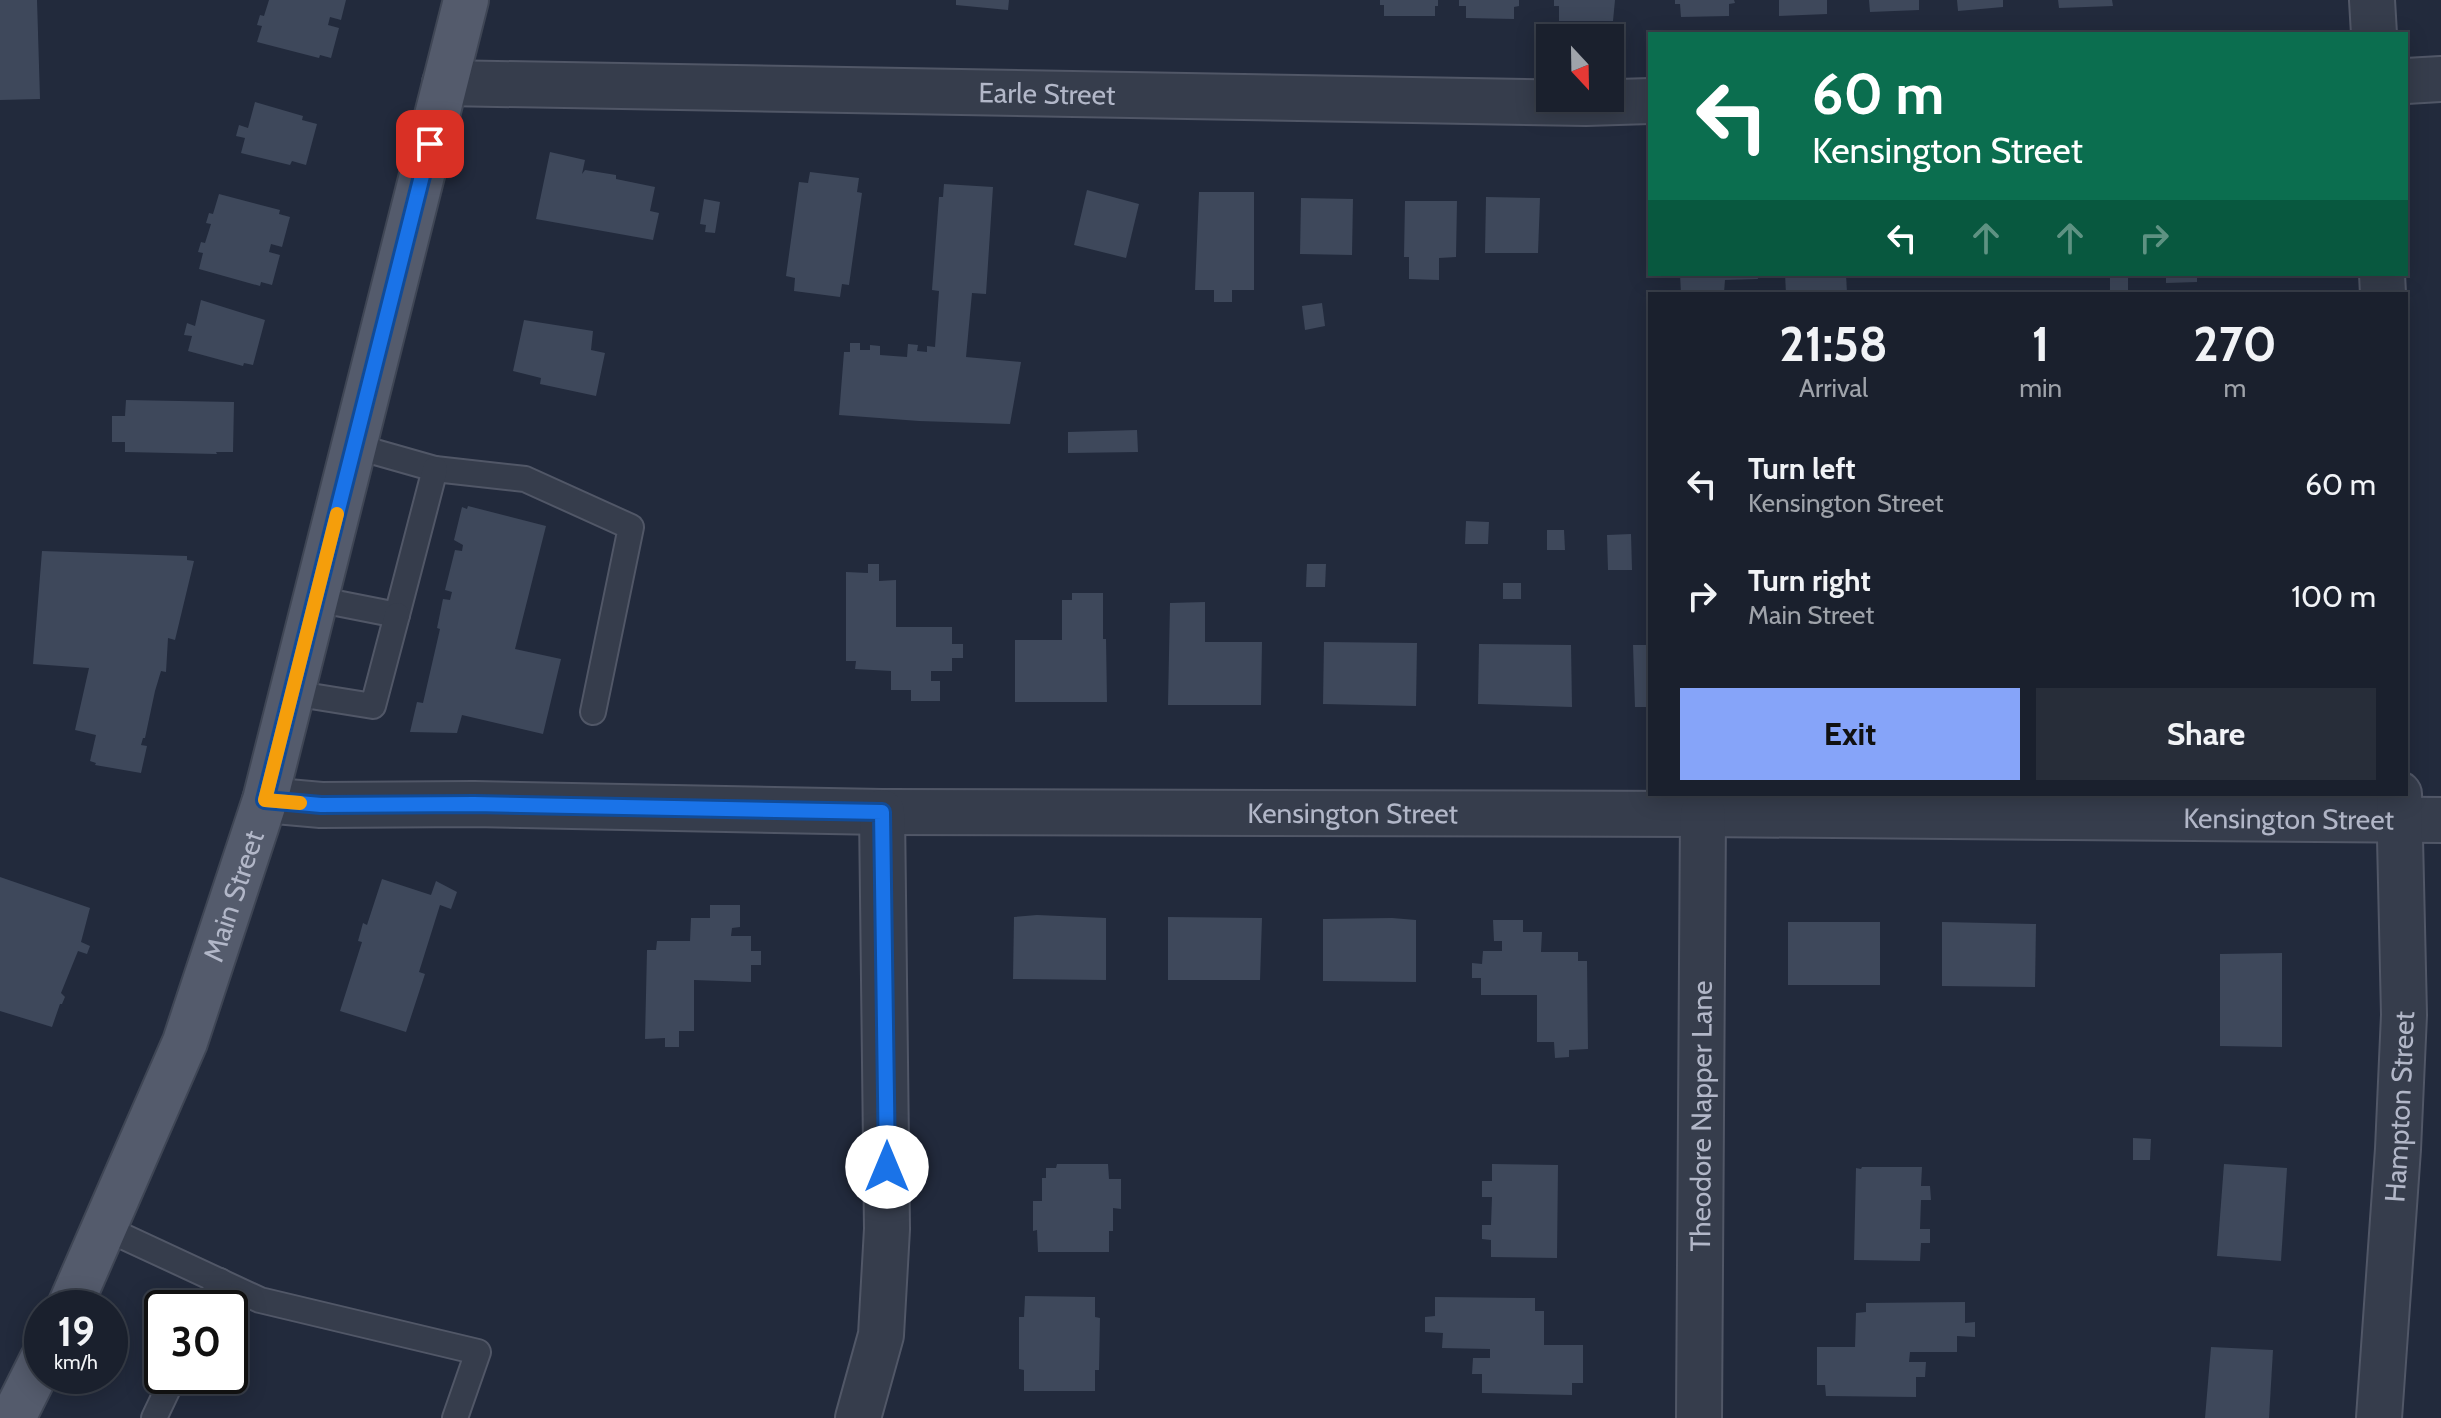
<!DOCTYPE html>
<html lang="en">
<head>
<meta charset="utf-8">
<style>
  body { margin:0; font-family:Cabin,sans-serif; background:#272d39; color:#f1f3f6; height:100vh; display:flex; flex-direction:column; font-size:30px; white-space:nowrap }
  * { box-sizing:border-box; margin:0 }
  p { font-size:26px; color:#9fa3aa }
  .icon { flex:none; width:44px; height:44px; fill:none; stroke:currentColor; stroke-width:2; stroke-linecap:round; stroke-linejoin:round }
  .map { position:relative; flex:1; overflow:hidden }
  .details { position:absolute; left:1648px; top:292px; width:760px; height:504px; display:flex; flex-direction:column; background:#1a202d; border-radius:0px; box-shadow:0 4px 20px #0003,0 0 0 2px #383e49 }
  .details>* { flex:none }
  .top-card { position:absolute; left:1648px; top:32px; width:760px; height:244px; border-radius:0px; box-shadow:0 4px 20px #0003,0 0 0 2px #383e49; background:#0b6e4f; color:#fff; overflow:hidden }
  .needle { width:52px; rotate:158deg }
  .tools { position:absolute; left:1536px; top:24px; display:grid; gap:16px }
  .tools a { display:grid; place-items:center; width:88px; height:88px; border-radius:0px; background:#1a202d; box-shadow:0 4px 20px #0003,0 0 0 2px #383e49; font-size:40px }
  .speed { position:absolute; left:24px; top:1290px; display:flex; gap:16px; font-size:40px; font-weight:700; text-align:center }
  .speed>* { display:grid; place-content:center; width:104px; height:104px; border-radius:50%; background:#1a202d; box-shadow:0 4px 20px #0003,0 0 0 2px #383e49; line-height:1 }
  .speed small { font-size:20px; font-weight:400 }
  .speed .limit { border:4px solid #111; border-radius:12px; background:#fff; color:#111 }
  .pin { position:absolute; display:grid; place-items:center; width:68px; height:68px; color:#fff; margin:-34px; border-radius:16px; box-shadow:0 4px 12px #0006 }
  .me { position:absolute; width:88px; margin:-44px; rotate:0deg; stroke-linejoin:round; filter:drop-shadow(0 0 6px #0008) }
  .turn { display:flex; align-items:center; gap:28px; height:168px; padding:0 32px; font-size:36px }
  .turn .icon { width:104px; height:104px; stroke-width:2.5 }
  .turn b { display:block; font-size:56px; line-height:68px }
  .lanes { display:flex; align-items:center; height:76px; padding:0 32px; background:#0003; justify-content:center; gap:40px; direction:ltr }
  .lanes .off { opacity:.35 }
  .eta { display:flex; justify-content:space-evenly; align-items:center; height:136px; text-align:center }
  .eta b { font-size:48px; font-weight:800; line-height:56px }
  .cta { display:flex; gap:16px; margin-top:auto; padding:16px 32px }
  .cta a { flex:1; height:92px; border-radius:0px; background:#86a4f9; color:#111; font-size:32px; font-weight:800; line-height:92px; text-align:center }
  .cta a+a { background:#272d39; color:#f1f3f6 }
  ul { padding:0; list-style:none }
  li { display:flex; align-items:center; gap:24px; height:112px; padding:0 32px }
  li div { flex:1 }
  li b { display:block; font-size:30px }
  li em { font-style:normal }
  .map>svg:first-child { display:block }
  .building { fill:#3e485b }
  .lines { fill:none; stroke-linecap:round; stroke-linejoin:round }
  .lane-casing { stroke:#515767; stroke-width:28 }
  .street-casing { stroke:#515767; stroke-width:48 }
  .primary-casing { stroke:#3f4655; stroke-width:48 }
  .lane { stroke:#363d4c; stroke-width:24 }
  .street { stroke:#363d4c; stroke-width:44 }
  .primary { stroke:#545b6c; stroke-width:44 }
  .route-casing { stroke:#114b97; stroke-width:20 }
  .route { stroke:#1a73e8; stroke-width:14 }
  .slow { stroke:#f59e0b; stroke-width:14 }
  .labels { text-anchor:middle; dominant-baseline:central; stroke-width:8; stroke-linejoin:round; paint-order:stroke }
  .street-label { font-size:28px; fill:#b2b7c8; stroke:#1b2231 }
</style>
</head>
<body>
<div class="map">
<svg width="2441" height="1418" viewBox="0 0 2441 1418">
  <rect width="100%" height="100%" fill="#222a3c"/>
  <g class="building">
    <polygon points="0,0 37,0 40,99 0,100"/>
    <polygon points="269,0 346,0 341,20 330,17 328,25 339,28 331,58 320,55 319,58 257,42 262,26 257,25 260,15 264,16"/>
    <polygon points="956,0 1009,0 1008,10 956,5"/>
    <polygon points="1380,0 1438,0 1438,6 1435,6 1435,16 1384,16 1384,5 1380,5"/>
    <polygon points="1459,0 1519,0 1519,6 1514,7 1514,19 1466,18 1466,6 1459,6"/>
    <polygon points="1554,0 1615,0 1613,21 1559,21 1559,6 1554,6"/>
    <polygon points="1675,0 1734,0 1735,3 1729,4 1729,16 1681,17 1680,4 1675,4"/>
    <polygon points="1779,0 1827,0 1827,14 1779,16"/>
    <polygon points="1869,0 1919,0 1919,10 1870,12"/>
    <polygon points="1957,0 2003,0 2003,7 1958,11"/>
    <polygon points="2058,0 2112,0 2113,6 2059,8"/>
    <polygon points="255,102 303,116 302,120 317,124 306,165 292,161 290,165 241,153 245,138 236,136 239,125 248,128"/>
    <polygon points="550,152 585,160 582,174 585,170 616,175 616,179 655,187 650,211 659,213 653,240 536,219"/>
    <polygon points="810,172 859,178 857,192 862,193 849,285 842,284 840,297 794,291 795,278 786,276 799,182 808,183"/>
    <polygon points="944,184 993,187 986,294 972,293 966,357 1021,362 1010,424 919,421 839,415 844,352 850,352 850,343 860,343 860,350 870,350 870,345 880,346 880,355 907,357 908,344 918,345 917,351 927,352 927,346 935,347 939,291 932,290 939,197 943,197"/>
    <polygon points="1087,190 1139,204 1126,258 1074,245"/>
    <polygon points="1199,192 1254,192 1254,290 1232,290 1232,302 1214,302 1214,290 1195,290"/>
    <polygon points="219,194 280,210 279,214 290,217 282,247 271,244 269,252 280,255 272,285 261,282 260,286 199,269 203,253 198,252 201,242 205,243 211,224 206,223 209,213 213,214"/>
    <polygon points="1486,197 1540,198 1538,253 1485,253"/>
    <polygon points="1301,198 1353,199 1352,255 1300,254"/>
    <polygon points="704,199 720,202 715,233 705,232 706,225 700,224"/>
    <polygon points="1405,201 1457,201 1456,257 1439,258 1439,280 1409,279 1409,257 1404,257"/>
    <polygon points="1680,274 1757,274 1758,279 1725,280 1724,293 1681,294"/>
    <polygon points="1785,274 1846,274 1847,293 1786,294"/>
    <rect x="2110" y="274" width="18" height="20"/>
    <polygon points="2166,274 2197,274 2197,282 2166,283"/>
    <polygon points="201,300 265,320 253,365 244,363 243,366 188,351 192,336 184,335 187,323 195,326"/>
    <polygon points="1322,303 1325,326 1305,330 1302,306"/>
    <polygon points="524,320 593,331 591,350 605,353 596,396 540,384 541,378 513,371"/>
    <polygon points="126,400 234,402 233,452 216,452 217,454 125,452 125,442 112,442 112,416 125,416"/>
    <polygon points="1137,430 1138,452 1068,453 1068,432"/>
    <polygon points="468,506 546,526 515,649 561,659 543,734 462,715 457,733 410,732 417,702 423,703 440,629 437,628 443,599 450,600 452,592 445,590 455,550 462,551 463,545 454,540 462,507 467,509"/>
    <polygon points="1466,521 1489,522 1488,544 1465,544"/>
    <polygon points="1547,530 1564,530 1565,550 1547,550"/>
    <polygon points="1631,534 1632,570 1608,570 1607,535"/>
    <polygon points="42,551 187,556 187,560 194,561 175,640 168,638 166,672 161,671 155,691 145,738 143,738 141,745 147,746 141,773 95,765 96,763 90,761 96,735 75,730 89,668 33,664"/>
    <polygon points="868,564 879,564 879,581 896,580 896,627 952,627 952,644 963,644 963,658 952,658 952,671 931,671 931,681 940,681 940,701 911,701 911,690 891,690 891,671 855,669 856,661 846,661 846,572 868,573"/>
    <polygon points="1307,564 1326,564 1325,587 1306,587"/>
    <rect x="1503" y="583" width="18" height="16"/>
    <polygon points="1072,593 1103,593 1103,639 1106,639 1107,702 1015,702 1015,640 1062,640 1062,600 1072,600"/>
    <polygon points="1205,602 1205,642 1262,642 1261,705 1168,705 1170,603"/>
    <polygon points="1324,642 1417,643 1416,706 1323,704"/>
    <polygon points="1479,644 1571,645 1572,707 1478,704"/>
    <polygon points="1633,645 1650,645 1650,707 1635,707"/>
    <polygon points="0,877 90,908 81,942 90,946 87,954 78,951 61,993 65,997 62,1004 60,1004 52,1027 0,1011"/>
    <polygon points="382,879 431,895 436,881 457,892 451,909 440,905 419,972 425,974 406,1032 340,1011 362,942 358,941 363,923 367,925"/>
    <polygon points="710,905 740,905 740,927 732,928 731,936 751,936 751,951 761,951 761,965 751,965 751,982 694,980 694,1031 679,1031 679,1047 665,1047 665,1038 645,1039 647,950 656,950 657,941 690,941 691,918 710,918"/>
    <polygon points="1037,915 1106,918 1106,980 1013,979 1014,917"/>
    <polygon points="1168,917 1262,918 1260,980 1168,980"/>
    <polygon points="1392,918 1416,920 1416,982 1323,981 1323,919"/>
    <polygon points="1493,920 1523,920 1523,932 1542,932 1541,952 1578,952 1578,961 1587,961 1588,1049 1569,1050 1569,1057 1555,1058 1554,1042 1537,1042 1537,995 1481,995 1481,978 1472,978 1472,963 1482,964 1483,951 1502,951 1502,941 1494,941"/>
    <rect x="1788" y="922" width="92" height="63"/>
    <polygon points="1942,922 2036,924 2035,987 1942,986"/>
    <polygon points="2282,953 2282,1047 2220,1046 2220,954"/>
    <polygon points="2133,1138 2151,1139 2150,1160 2133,1160"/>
    <polygon points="1057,1164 1108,1164 1109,1179 1121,1179 1121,1209 1113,1208 1113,1231 1109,1231 1109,1252 1038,1252 1037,1230 1033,1231 1033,1201 1042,1201 1042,1178 1046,1178 1046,1168 1056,1168"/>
    <polygon points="1492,1164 1558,1165 1557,1258 1491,1257 1491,1240 1482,1239 1482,1225 1491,1225 1492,1197 1482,1197 1482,1181 1492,1181"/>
    <polygon points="2224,1164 2287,1168 2281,1261 2217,1256"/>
    <polygon points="1862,1167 1922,1167 1921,1186 1930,1186 1931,1200 1921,1200 1920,1229 1930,1229 1930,1243 1921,1243 1920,1261 1854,1260 1856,1168 1861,1169"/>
    <polygon points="1025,1296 1095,1297 1095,1317 1100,1318 1099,1370 1095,1370 1095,1391 1024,1391 1024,1370 1019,1369 1019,1317 1024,1317"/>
    <polygon points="1435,1297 1535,1298 1535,1311 1544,1311 1544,1345 1583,1345 1583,1383 1572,1383 1572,1395 1482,1393 1482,1374 1472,1374 1473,1358 1490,1358 1490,1349 1442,1348 1443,1333 1425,1332 1425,1317 1435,1316"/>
    <polygon points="1965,1302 1965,1323 1975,1322 1975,1337 1957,1336 1957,1352 1910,1352 1909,1362 1926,1362 1925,1377 1916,1377 1916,1397 1826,1396 1825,1385 1817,1385 1817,1347 1855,1347 1856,1313 1866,1312 1866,1303"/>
    <polygon points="2211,1347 2273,1350 2269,1418 2205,1418"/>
  </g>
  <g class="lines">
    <g class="lane-casing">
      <g id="lane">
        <polyline points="354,446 435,469 525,479 631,527 593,712"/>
        <polyline points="316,599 397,615 435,469"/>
        <polyline points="292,693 373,706 397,615"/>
        <polyline points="105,1228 260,1300 478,1352 455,1418"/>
        <polyline points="207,1308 220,1281"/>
        <polyline points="154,1418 174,1376"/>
      </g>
    </g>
    <g class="street-casing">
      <g id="street">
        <polyline points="2372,0 2374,34"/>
        <polyline points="2406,81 2441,79"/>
        <path id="s1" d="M445,83L1586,103L1650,101"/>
        <polyline points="2382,274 2383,294"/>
        <path id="s2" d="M265,800L321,805L474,804L882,812L1703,814L2441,820"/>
        <polyline points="858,1418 881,1335 887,1229 882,812"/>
        <path id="s3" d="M1699,1418L1703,814"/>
        <path id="s4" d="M2379,1418L2398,1149L2404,1015L2399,794"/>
      </g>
    </g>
    <g class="primary-casing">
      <g id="primary">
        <path id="s5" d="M69,1308L185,1042L265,800L466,0"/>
        <polyline points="13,1418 42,1360"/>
      </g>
    </g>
    <use href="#lane" class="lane"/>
    <use href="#street" class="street"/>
    <use href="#primary" class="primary"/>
  </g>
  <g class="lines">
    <g class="route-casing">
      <polyline id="route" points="430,144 265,800 321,805 474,804 882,812 887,1167"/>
    </g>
    <use href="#route" class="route"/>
    <polyline class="slow" points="300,803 265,800 337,514"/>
  </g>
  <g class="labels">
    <g class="street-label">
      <text stroke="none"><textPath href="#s1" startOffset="602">Earle Street</textPath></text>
      <text stroke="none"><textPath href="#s2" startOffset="1088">Kensington Street</textPath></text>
      <text stroke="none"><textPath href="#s2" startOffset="2024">Kensington Street</textPath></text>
      <text stroke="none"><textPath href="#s5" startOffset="444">Main Street</textPath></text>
      <text stroke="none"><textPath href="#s4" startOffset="312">Hampton Street</textPath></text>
      <text stroke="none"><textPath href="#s3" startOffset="302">Theodore Napper Lane</textPath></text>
    </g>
  </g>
</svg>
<div class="tools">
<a><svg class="needle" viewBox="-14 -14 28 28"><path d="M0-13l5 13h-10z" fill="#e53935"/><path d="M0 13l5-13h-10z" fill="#9fa3aa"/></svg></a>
</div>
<div class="speed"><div>19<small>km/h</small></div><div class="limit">30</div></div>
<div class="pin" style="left:430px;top:144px;background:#d93025"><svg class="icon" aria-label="arrive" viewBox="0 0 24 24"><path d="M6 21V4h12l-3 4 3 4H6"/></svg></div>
<svg class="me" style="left:887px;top:1167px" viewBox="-20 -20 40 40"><circle r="19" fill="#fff"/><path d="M0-13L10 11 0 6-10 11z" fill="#1a73e8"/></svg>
<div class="top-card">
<div class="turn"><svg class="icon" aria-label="left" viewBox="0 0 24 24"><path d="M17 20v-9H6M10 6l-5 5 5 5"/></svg><div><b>60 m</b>Kensington Street</div></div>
<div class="lanes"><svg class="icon" aria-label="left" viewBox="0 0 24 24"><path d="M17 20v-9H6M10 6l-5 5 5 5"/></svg><svg class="icon off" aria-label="ahead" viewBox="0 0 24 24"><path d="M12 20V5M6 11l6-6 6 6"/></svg><svg class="icon off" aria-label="ahead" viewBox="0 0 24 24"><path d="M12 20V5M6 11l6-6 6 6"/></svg><svg class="icon off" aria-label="right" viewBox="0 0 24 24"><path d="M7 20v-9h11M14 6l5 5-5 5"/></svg></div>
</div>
<section class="details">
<div class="eta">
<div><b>21:58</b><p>Arrival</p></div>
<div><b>1</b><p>min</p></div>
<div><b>270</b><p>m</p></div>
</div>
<ul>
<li><svg class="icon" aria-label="left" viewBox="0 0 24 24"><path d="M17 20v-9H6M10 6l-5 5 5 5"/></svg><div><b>Turn left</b><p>Kensington Street</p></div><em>60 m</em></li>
<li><svg class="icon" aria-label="right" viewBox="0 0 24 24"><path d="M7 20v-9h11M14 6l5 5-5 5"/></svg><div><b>Turn right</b><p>Main Street</p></div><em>100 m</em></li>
</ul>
<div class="cta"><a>Exit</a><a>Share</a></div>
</section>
</div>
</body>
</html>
